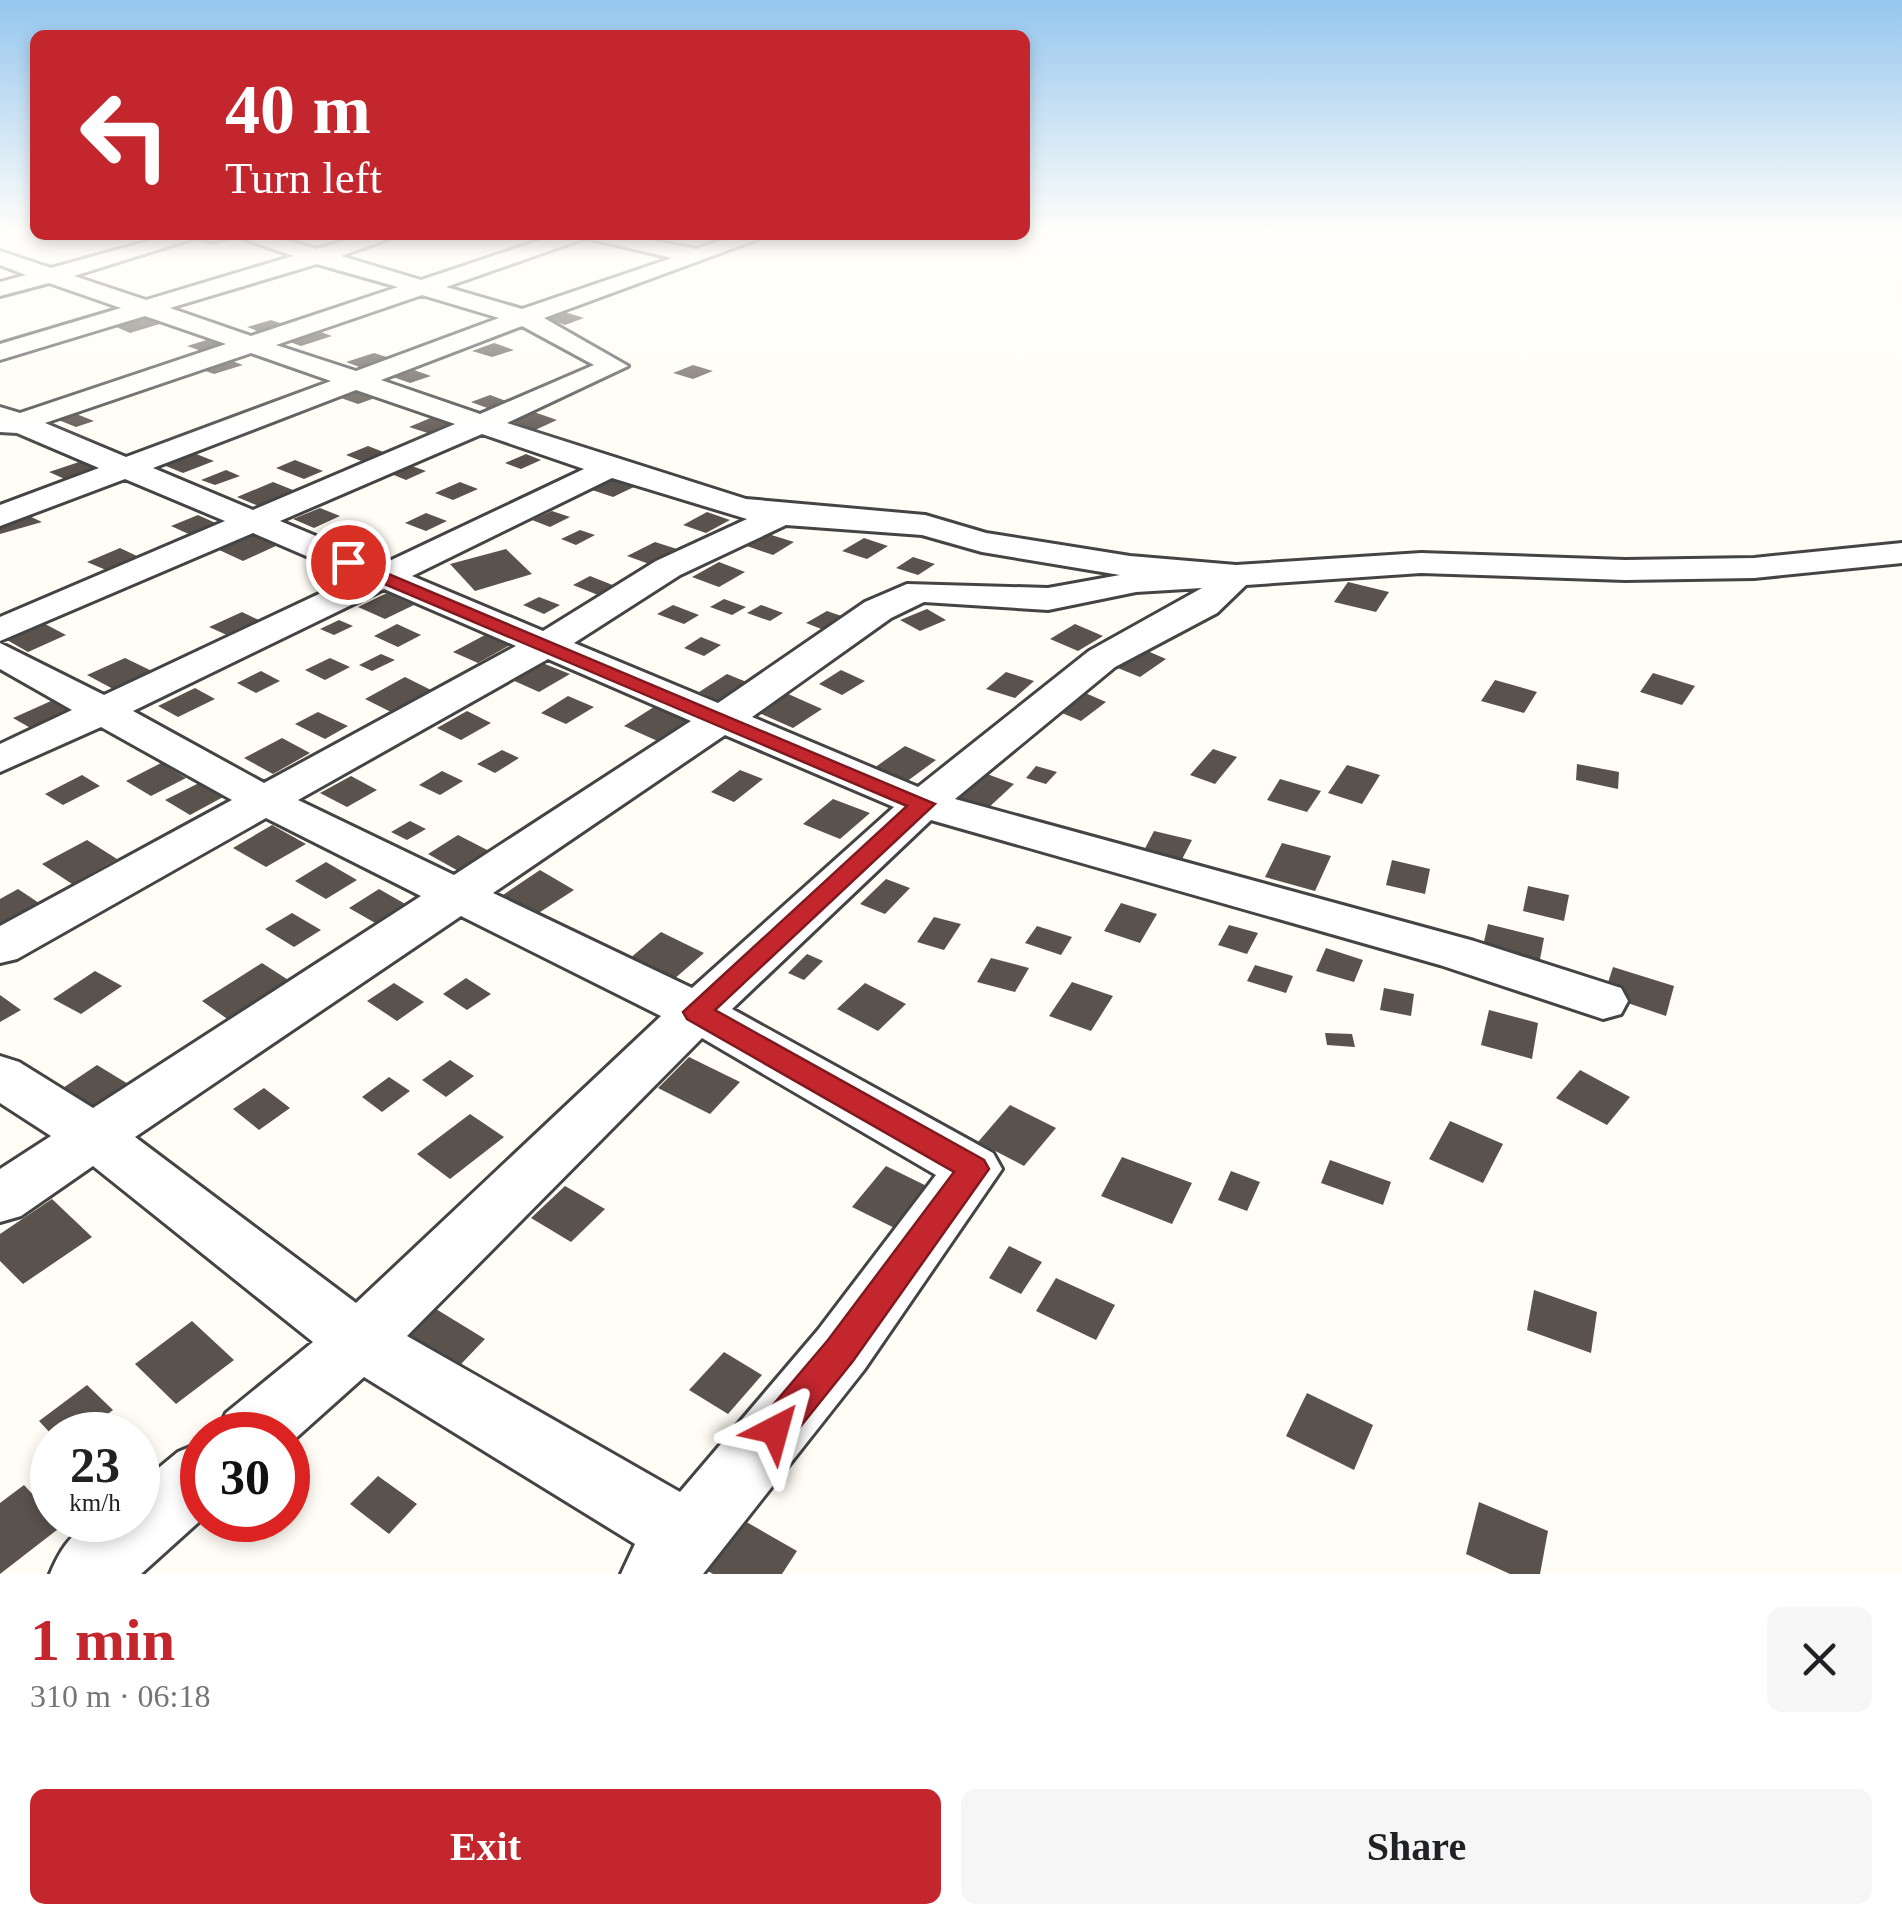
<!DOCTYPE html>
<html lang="en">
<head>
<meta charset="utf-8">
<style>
  body { margin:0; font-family:"Times New Roman",serif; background:#f6f6f6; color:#202124; height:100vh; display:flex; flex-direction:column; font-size:38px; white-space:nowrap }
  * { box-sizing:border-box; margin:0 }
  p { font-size:32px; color:#757577 }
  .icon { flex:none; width:55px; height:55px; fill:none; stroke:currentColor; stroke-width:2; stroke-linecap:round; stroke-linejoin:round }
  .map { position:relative; height:1574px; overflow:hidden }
  .details { display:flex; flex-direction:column; background:#fff; flex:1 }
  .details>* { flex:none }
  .banner { position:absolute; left:30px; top:30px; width:1000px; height:210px; border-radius:15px; box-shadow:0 5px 15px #0003; background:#c4262e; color:#fff; overflow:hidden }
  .speed { position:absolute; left:30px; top:1412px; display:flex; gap:20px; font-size:50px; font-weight:700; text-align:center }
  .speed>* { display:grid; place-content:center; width:130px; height:130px; border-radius:50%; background:#fff; box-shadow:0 5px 15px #0003; line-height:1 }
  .speed small { font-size:25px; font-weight:400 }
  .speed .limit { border:15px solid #d22; background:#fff; color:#111 }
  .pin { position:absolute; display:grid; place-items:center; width:85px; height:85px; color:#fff; margin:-42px; border:5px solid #fff; border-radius:50%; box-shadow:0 2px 10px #0007 }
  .me { position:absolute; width:110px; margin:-55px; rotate:39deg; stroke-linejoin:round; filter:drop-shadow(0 0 8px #0008) }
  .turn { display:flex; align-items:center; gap:35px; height:210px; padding:0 30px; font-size:45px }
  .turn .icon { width:130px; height:130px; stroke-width:2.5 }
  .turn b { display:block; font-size:70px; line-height:85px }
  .round { display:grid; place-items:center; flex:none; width:105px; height:105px; border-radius:15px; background:#f6f6f6 }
  .overview { display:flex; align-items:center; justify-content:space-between; height:170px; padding:0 30px }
  h1 { font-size:60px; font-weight:700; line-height:75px; color:#c4262e }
  .action { display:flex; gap:20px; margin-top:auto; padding:20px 30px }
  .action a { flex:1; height:115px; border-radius:15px; background:#c4262e; color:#fff; font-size:40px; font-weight:700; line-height:115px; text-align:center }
  .action a+a { background:#f6f6f6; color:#202124 }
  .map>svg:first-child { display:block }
  .building { fill:#5a524d }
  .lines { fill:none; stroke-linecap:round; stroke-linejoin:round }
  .minor-casing { stroke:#444; stroke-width:6 }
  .minor { fill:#fff; fill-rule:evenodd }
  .route { fill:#c4262e; stroke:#7f191e; stroke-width:2.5 }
</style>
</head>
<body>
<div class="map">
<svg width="1902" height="1574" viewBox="0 0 1902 1574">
  <rect width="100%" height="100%" fill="#fffdf5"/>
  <g class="building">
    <polygon points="215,235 235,239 212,245 195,240"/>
    <polygon points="565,312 584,318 565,325 547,319"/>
    <polygon points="147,317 163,323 130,333 114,326"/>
    <polygon points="271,320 286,325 263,333 247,327"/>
    <polygon points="315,330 332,336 301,346 284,340"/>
    <polygon points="210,339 227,345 204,352 187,346"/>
    <polygon points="494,343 514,350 492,357 472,351"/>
    <polygon points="374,353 390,358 362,368 346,362"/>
    <polygon points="229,360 243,365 214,374 200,369"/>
    <polygon points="693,365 713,371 693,379 673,373"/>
    <polygon points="414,370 431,376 410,383 393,377"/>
    <polygon points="357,390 378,397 358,404 338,397"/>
    <polygon points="490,395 509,402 490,409 471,402"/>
    <polygon points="534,412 557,420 535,430 511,421"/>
    <polygon points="74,413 94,421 76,427 56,419"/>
    <polygon points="440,414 465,423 434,435 409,427"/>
    <polygon points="368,446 386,453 364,462 346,455"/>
    <polygon points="191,452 214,461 183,473 161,464"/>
    <polygon points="526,454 541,460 521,469 505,463"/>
    <polygon points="295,460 323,471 304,479 276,468"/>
    <polygon points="82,461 100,468 67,480 49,472"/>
    <polygon points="409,465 426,471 406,480 389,473"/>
    <polygon points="226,470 240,476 215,485 201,480"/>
    <polygon points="612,478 636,486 613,497 589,489"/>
    <polygon points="273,482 298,492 261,507 237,497"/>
    <polygon points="460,482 478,489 453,500 435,493"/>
    <polygon points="320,508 340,516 314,528 293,519"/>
    <polygon points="552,511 570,517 550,527 532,520"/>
    <polygon points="707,512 730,520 706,533 683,525"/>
    <polygon points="426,513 447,521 426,531 405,523"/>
    <polygon points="27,515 42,522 0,534 0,526"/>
    <polygon points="198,515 220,525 193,536 171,526"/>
    <polygon points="580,530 595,535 576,545 561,539"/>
    <polygon points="765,533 794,542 773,555 744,545"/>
    <polygon points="253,534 278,545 243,561 217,549"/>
    <polygon points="864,538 888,546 867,559 842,551"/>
    <polygon points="655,542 680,550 652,565 627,556"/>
    <polygon points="120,548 139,557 106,570 87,562"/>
    <polygon points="506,549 532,574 475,591 450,564"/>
    <polygon points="913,557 935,564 918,575 896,568"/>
    <polygon points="719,562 745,572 719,587 692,577"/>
    <polygon points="590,576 615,586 598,595 573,585"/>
    <polygon points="1348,582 1389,592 1376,612 1334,602"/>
    <polygon points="387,593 414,605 385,619 358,607"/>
    <polygon points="539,597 560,605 544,614 523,605"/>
    <polygon points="724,599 746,607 732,615 710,607"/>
    <polygon points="673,605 699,615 684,624 657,614"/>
    <polygon points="761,605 783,613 770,621 747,613"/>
    <polygon points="927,609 946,620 920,631 900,620"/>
    <polygon points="827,611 853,620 834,634 806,623"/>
    <polygon points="242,612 261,621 229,636 209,627"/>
    <polygon points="339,620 353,626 334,635 320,629"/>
    <polygon points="45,624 66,635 28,652 7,640"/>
    <polygon points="397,624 421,635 398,647 374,636"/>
    <polygon points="1075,624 1103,636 1078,651 1050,639"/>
    <polygon points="485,635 510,645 478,663 453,652"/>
    <polygon points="701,637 721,645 704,656 684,648"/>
    <polygon points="1136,646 1166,659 1140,677 1108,664"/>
    <polygon points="381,654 395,660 372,671 359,665"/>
    <polygon points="125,658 154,672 115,690 87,675"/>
    <polygon points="330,658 350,667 325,680 305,670"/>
    <polygon points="540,662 570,674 539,692 510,679"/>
    <polygon points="841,670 865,681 842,695 819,684"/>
    <polygon points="261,671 280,681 256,693 237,683"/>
    <polygon points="1006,672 1034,681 1015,698 986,689"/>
    <polygon points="1653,673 1695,686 1682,705 1640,692"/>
    <polygon points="727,674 749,683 721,702 699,692"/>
    <polygon points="405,677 431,690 391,712 365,699"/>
    <polygon points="1495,680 1537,692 1524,713 1481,701"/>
    <polygon points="195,688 215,699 178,717 158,706"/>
    <polygon points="1076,689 1106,702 1081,721 1050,708"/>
    <polygon points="786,693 822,709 793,728 757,712"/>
    <polygon points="568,696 594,707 566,724 541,713"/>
    <polygon points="51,701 72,712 34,730 13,718"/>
    <polygon points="657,705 695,721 662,743 624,726"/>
    <polygon points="467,711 491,723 461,740 437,728"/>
    <polygon points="318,712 348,726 325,739 295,724"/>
    <polygon points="282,738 310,753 273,774 244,758"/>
    <polygon points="905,746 936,760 906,782 874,768"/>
    <polygon points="1213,749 1237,757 1215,784 1190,775"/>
    <polygon points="502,750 519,758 495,773 477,764"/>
    <polygon points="161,763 186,778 151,796 126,781"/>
    <polygon points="1577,764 1619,772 1618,789 1576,780"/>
    <polygon points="1347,765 1380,775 1362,804 1328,793"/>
    <polygon points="1036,766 1057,772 1046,784 1026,778"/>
    <polygon points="740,770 763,779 734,802 711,792"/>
    <polygon points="442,771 463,781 440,795 419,785"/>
    <polygon points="979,771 1014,784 985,811 949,797"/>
    <polygon points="82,775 100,786 63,805 45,794"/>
    <polygon points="351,776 377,790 347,807 320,793"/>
    <polygon points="1280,779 1321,791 1307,812 1267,800"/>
    <polygon points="201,782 225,796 190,815 165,800"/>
    <polygon points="833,799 870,813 840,839 803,824"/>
    <polygon points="410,821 426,829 407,840 391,832"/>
    <polygon points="272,825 306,844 266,867 233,848"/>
    <polygon points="1154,831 1192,840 1177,869 1139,860"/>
    <polygon points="458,835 493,853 462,873 428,854"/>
    <polygon points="87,840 117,859 72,884 42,864"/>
    <polygon points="1282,843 1331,856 1315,891 1265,877"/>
    <polygon points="1392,860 1430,869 1425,894 1386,885"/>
    <polygon points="326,862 357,880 326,899 295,881"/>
    <polygon points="540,870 574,890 534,916 500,897"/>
    <polygon points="886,879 910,888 885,914 860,904"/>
    <polygon points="1528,886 1569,895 1564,921 1523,911"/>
    <polygon points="18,889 39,903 0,924 0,899"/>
    <polygon points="379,889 407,905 377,924 349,908"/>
    <polygon points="1121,903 1157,914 1140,943 1104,931"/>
    <polygon points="292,913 321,930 294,947 265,929"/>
    <polygon points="934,917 961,924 944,950 917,942"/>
    <polygon points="1488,924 1544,938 1538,970 1481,955"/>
    <polygon points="1229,925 1258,933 1247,954 1218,945"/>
    <polygon points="1037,926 1072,937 1061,955 1025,943"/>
    <polygon points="661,932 704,953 673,980 629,959"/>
    <polygon points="1326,948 1363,960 1354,982 1316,971"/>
    <polygon points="807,954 823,961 804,980 788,973"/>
    <polygon points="991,958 1029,968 1015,992 977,982"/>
    <polygon points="262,963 293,983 233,1023 202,1001"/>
    <polygon points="1255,965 1293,976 1286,993 1247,981"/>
    <polygon points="1613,967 1674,986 1666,1016 1604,995"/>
    <polygon points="95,971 122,986 81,1014 53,999"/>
    <polygon points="466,978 491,994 467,1010 443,994"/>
    <polygon points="1072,982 1113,996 1091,1031 1049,1016"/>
    <polygon points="394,983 424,1002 397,1021 367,1001"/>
    <polygon points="865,983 906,1004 878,1031 837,1009"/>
    <polygon points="1384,988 1414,994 1411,1016 1380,1010"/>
    <polygon points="0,995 21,1010 0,1022"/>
    <polygon points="1489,1010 1538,1023 1532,1059 1481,1045"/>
    <polygon points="1325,1033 1352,1034 1355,1047 1327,1045"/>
    <polygon points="689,1057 740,1082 710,1114 658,1088"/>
    <polygon points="450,1060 474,1076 446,1097 422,1080"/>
    <polygon points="97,1065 143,1093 92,1130 45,1100"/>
    <polygon points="1580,1070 1630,1097 1607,1125 1556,1098"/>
    <polygon points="389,1077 410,1091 382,1112 362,1097"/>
    <polygon points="264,1088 290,1108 259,1130 233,1109"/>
    <polygon points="1010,1105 1056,1128 1024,1166 978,1142"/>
    <polygon points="470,1114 504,1137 450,1179 417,1154"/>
    <polygon points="1450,1121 1503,1144 1483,1183 1429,1159"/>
    <polygon points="1122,1157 1192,1183 1172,1224 1101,1196"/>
    <polygon points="1330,1160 1391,1182 1383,1205 1321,1183"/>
    <polygon points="886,1166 947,1196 915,1238 852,1207"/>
    <polygon points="1231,1171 1260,1182 1247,1211 1218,1200"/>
    <polygon points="565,1186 605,1209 571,1242 531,1218"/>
    <polygon points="52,1199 92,1237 23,1284 0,1261 0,1234"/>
    <polygon points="1009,1246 1042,1262 1021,1294 989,1278"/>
    <polygon points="1056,1278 1115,1305 1096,1340 1036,1311"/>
    <polygon points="1534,1290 1597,1312 1591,1353 1527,1330"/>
    <polygon points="436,1309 485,1339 442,1384 392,1353"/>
    <polygon points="192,1321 234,1360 176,1404 135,1364"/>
    <polygon points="724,1352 762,1375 728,1414 689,1390"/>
    <polygon points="87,1385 113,1410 80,1435 52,1435 39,1421"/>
    <polygon points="1307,1393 1373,1425 1354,1470 1286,1436"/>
    <polygon points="378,1476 417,1504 389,1534 350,1504"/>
    <polygon points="24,1485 62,1526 0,1574 0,1503"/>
    <polygon points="1479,1502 1548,1531 1540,1574 1510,1574 1466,1554"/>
    <polygon points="736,1516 797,1551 782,1574 713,1574 701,1567"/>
  </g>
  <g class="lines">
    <g class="minor-casing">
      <g id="minor">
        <path d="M170,235H205L74,276L146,300L293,256L233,235H267L317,249L365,235H399L341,256L421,280L556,235H626L696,249L737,235H769L544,318L628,366L507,423L746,499L925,515L986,533L1130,556L1236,565L1421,553L1625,560L1754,558L1902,543V563L1754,578L1625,580L1421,573L1246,585L1217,613L1115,667L955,799L1474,941L1621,988L1628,1001L1621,1014L1603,1019L1440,965L931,820L732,1009L993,1153L1002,1169L864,1370L703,1574H621L635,1544L364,1377L288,1445V1435H216L226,1413L313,1342L93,1166L21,1216L0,1222V1169L51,1136L0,1103V1056L19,1062L93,1108L421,896L266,818L17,959L0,963V926L232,800L101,727L0,772V744L72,710L0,669V643L104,695L355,577L253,533L0,641V617L225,521L125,479L0,526V505L99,468L17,433L0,432V407L20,413L226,344L145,316L0,360V344L121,308L49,283L0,296V282L26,275L0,265V251L51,268ZM586,238L672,258L522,309L446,287ZM317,264L398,287L251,336L170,308ZM422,295L499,318L356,371L276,345ZM522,326L594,365L480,414L381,380ZM251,353L331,381L126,457L45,423ZM356,390L455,424L253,510L153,468ZM482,434L584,469L383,564L280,521ZM612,478L747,519L656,561L543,631L412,576ZM786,525L922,535L982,552L1120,575L1048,588L907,584L865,602L718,703L574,643L680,575ZM1202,588L1089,651L918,787L752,717L891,618L924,602L1048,610L1136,592ZM384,589L516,646L264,783L133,711ZM548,659L691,721L454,875L298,800ZM725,735L894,807L692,988L493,893ZM461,916L661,1016L356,1303L135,1137ZM702,1038L936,1175L818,1330L680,1492L407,1336Z"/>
        <path d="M202,1442V1519L141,1574H50C70,1526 89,1520 138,1520V1485L178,1452Z"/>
      </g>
    </g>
    <use href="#minor" class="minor"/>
  </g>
  <linearGradient id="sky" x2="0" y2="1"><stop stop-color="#95c6ee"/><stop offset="0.51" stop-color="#fffefa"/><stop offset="1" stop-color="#fffefa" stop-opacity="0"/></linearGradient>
  <rect width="1902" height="452" fill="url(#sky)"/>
  <polygon class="route" points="348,557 935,804 715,1010 984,1160 989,1169 853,1361 788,1442 775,1447 762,1442 757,1430 762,1418 828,1340 954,1172 687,1019 683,1012 907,806 342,566 339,562"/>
</svg>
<div class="speed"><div>23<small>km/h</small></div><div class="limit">30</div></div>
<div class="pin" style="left:348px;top:562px;background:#d93025"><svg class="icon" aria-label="arrive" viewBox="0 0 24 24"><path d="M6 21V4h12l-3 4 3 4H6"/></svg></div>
<svg class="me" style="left:775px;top:1430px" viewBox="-20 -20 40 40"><path d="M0-17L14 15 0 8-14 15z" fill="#c4262e" stroke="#fff" stroke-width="4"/></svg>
<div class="banner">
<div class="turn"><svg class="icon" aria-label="left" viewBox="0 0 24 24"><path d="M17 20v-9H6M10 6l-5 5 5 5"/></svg><div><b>40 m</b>Turn left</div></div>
</div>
</div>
<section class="details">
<div class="overview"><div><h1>1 min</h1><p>310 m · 06:18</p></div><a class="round"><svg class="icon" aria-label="close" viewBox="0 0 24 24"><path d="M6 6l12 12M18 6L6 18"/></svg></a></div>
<div class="action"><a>Exit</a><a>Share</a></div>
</section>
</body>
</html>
